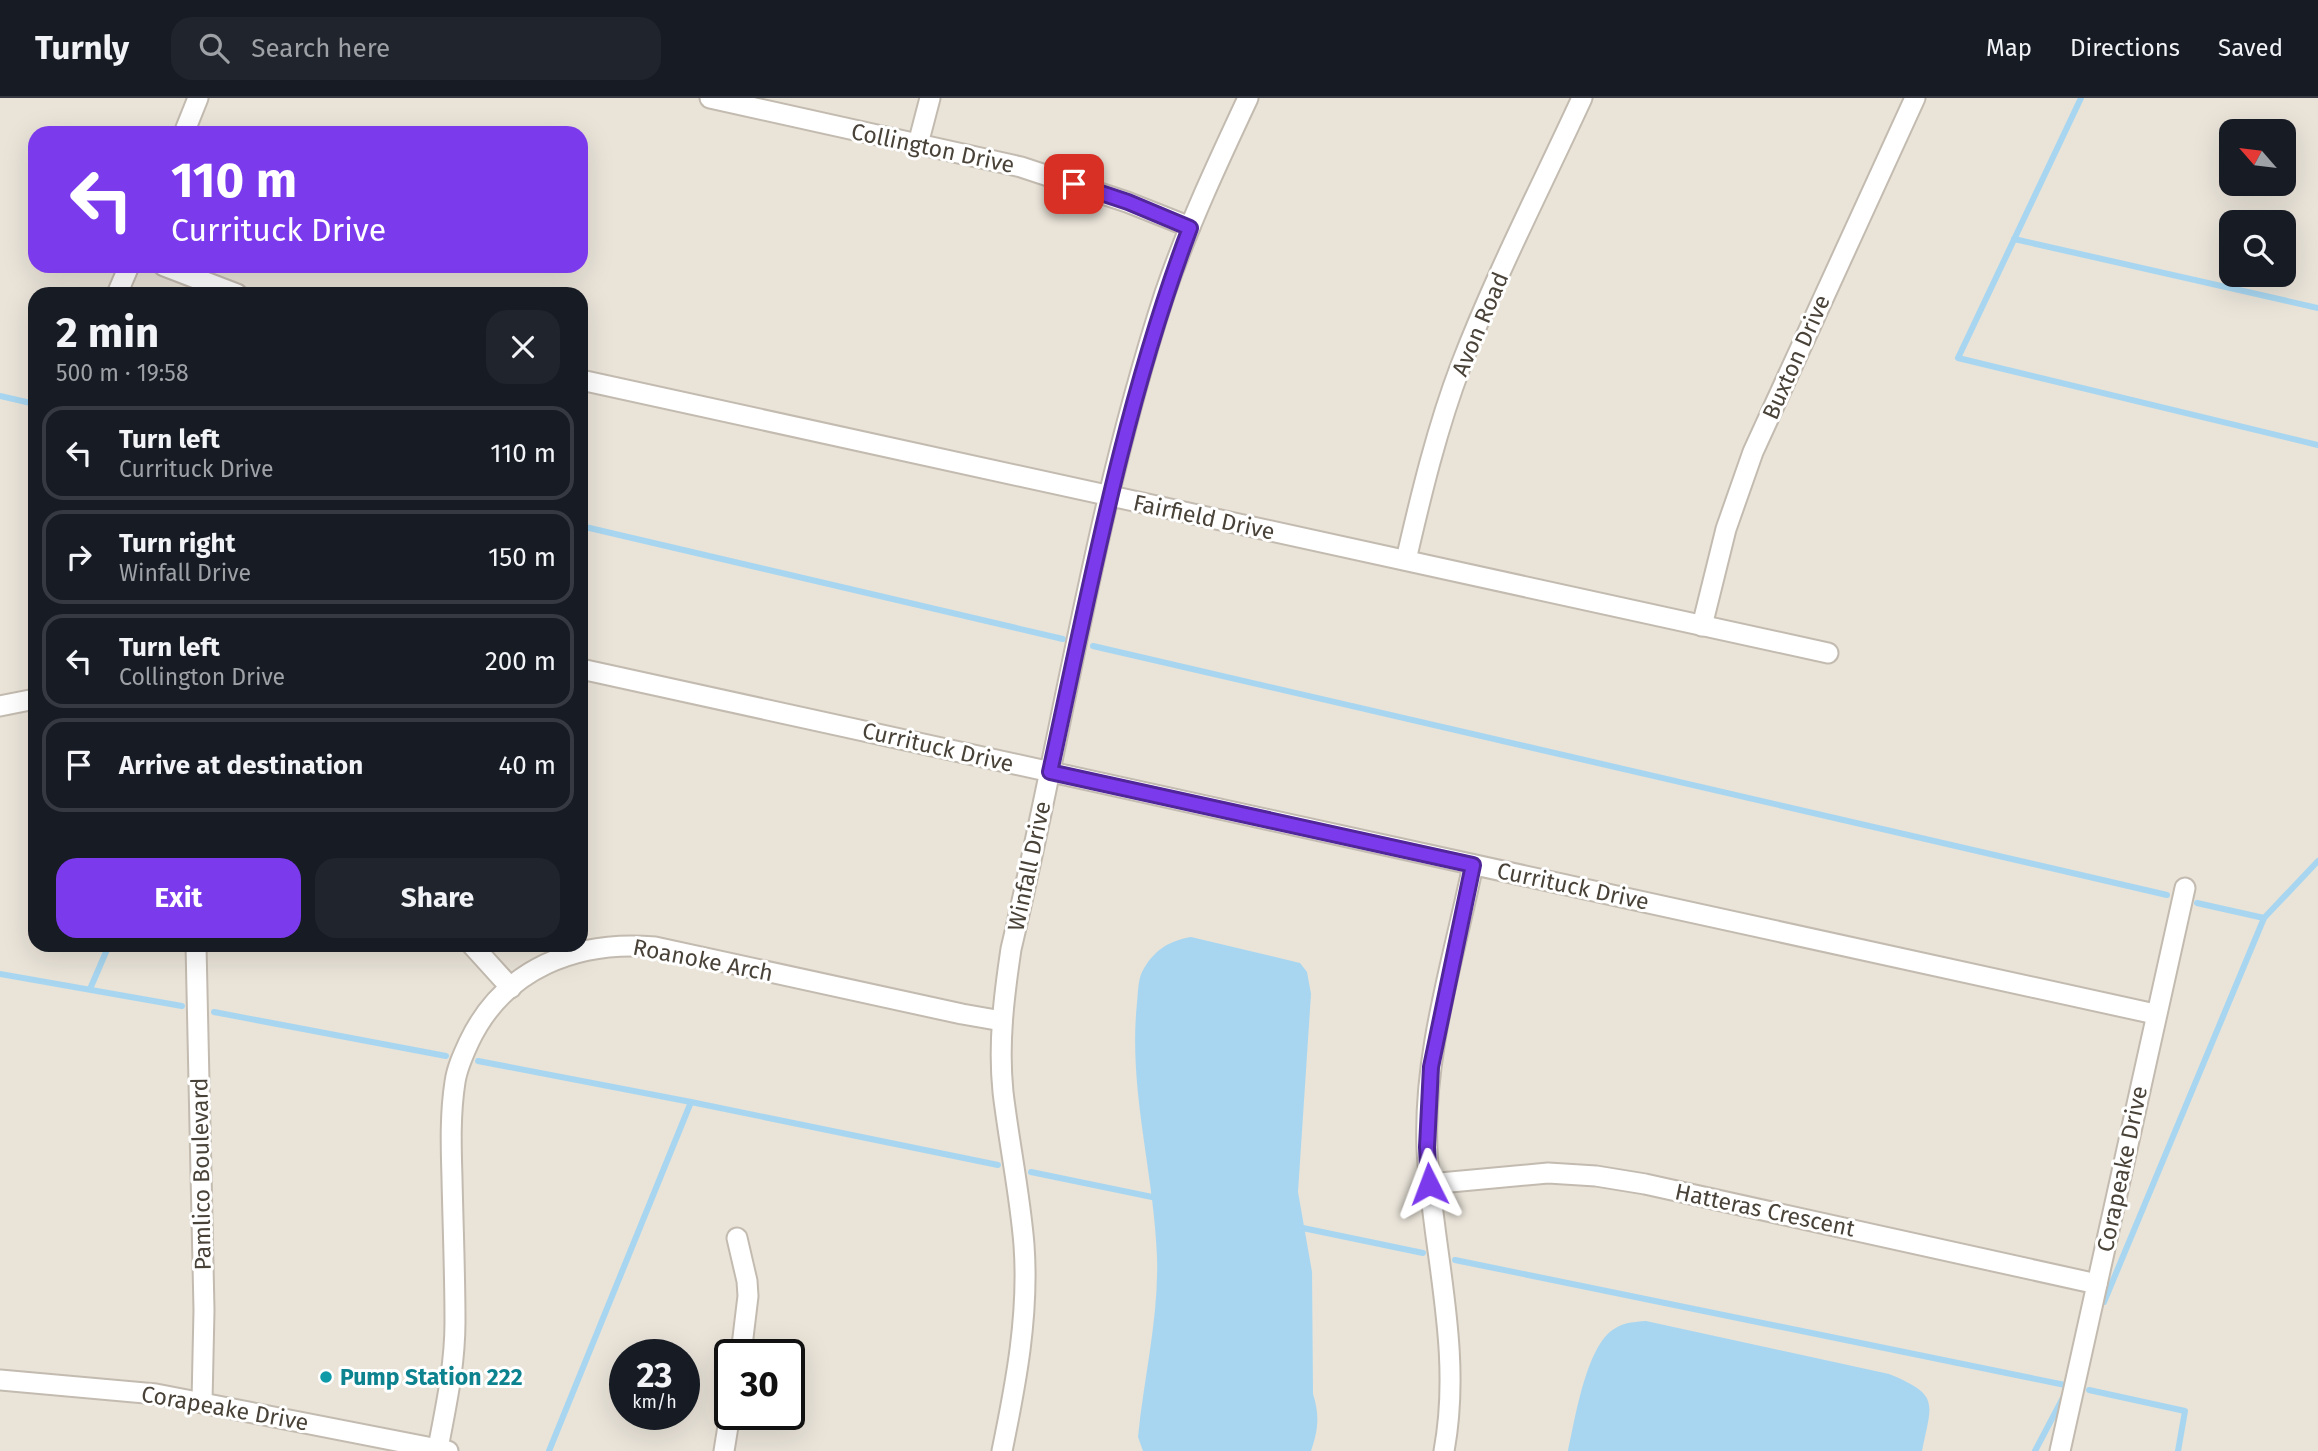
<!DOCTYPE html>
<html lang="en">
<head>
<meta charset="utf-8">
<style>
  body { margin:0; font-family:"Fira Sans",sans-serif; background:#20242c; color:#f1f3f6; height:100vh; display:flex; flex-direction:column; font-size:26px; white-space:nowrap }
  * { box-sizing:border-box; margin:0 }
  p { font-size:23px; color:#9ea1a6 }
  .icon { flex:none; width:38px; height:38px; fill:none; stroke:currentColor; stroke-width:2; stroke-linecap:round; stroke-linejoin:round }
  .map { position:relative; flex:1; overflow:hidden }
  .side { position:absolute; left:28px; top:189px; width:560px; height:665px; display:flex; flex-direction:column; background:#171b24; border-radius:21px; box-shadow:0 7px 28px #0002 }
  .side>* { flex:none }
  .top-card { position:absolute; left:28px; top:28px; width:560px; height:147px; border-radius:21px; box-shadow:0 7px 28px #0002; background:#7c3aed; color:#fff; overflow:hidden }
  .needle { width:46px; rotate:298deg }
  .tools { position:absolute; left:2219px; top:21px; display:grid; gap:14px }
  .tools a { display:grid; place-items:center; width:77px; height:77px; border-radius:14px; background:#171b24; box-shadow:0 7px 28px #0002; font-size:35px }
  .speed { position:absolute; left:609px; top:1241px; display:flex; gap:14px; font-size:35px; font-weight:700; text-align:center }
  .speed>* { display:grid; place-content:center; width:91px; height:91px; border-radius:50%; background:#171b24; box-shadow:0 7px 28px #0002; line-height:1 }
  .speed small { font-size:18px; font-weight:400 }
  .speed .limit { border:4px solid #111; border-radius:10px; background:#fff; color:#111 }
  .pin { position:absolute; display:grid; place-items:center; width:60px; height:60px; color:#fff; margin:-30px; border-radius:14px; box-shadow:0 4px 10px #0006 }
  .me { position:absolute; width:77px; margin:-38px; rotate:357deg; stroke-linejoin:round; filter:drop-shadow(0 0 5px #0008) }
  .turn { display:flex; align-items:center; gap:24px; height:147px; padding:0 28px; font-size:32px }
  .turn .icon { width:91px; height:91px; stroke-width:2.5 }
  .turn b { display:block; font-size:49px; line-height:60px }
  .round { display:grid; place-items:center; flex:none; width:74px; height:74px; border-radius:21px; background:#20242c }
  .overview { display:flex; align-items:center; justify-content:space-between; height:119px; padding:0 28px }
  h1 { font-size:42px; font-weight:700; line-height:52px }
  .action { display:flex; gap:14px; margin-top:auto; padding:14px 28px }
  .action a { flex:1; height:80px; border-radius:21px; background:#7c3aed; color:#fff; font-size:28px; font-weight:700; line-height:80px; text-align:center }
  .action a+a { background:#20242c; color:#f1f3f6 }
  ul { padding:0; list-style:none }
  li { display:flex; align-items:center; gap:21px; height:94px; margin:0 14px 10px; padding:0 14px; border:4px solid #363941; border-radius:21px }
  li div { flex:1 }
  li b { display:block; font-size:26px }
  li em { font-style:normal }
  header { display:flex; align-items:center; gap:42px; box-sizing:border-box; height:98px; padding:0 35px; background:#171b24; border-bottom:2px solid #363941 }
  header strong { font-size:33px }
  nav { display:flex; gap:38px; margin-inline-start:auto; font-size:24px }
  .search { width:490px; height:63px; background:#20242c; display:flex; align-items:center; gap:18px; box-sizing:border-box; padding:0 24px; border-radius:21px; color:#9ea1a6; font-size:26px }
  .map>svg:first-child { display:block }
  .residential { fill:#e9e3d8; fill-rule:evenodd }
  .water { fill:#a8d6f0 }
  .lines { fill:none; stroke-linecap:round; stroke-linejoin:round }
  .stream { stroke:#a8d6f0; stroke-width:6 }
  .street-casing { stroke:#c3bbb0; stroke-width:23 }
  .street { stroke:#fff; stroke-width:19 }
  .route-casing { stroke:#51269a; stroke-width:18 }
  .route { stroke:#7c3aed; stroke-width:12 }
  .culture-dot { fill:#0f9aa8; stroke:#fff; stroke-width:2.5 }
  .labels { text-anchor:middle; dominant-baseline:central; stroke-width:6; stroke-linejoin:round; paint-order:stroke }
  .street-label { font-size:23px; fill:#494238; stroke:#fff }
  .culture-label { font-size:23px; font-weight:bold; fill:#0d838f; stroke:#fff; text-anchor:start }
</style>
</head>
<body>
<header>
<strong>Turnly</strong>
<div class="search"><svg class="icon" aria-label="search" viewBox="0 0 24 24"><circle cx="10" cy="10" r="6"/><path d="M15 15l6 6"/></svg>Search here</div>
<nav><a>Map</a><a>Directions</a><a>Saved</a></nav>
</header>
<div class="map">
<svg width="2318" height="1353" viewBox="0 0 2318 1353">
  <rect width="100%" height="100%" fill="#f5f1ea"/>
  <path class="residential" d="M0,0H2318V1353H0ZM2231,33H2284V86H2231ZM35,35H581V168H35ZM2231,124H2284V177H2231ZM35,196H581V847H35ZM625,1256H684V1316H625ZM730,1256H789V1316H730Z"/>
  <g class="water">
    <path d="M1191,839L1300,865L1307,874L1311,896L1298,1094L1312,1174L1313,1296C1320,1318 1318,1332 1311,1353H1143L1138,1339C1144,1279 1159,1219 1157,1159C1154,1074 1128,991 1137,905C1138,896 1138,882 1142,874C1153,853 1168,843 1191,839Z"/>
    <path d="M1646,1223L1889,1276C1940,1297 1932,1304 1922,1353H1568C1575,1322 1586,1248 1614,1231C1624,1224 1634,1224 1646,1223Z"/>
  </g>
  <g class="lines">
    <g class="stream">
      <polyline points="2081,0 1958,260 2318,347"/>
      <polyline points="2014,141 2318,210"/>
      <polyline points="0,298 35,306"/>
      <polyline points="581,428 1063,541"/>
      <polyline points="1093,548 2167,797"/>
      <polyline points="2197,805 2264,820"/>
      <polyline points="0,876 182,908"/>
      <polyline points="90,891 109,847"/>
      <polyline points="214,914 446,958"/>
      <polyline points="478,963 691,1004 998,1067"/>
      <polyline points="1031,1074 1157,1100"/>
      <polyline points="1298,1129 1423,1155"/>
      <polyline points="1455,1162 2070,1288"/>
      <polyline points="2104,1204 2264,820 2318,763"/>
      <polyline points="2089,1292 2185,1313 2178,1353"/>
      <polyline points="549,1353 691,1004"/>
      <polyline points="2035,1353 2065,1296"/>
    </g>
    <g class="street-casing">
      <g id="street">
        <polyline points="710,0 1021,69 1127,104 1190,129"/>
        <polyline points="184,35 198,0"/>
        <polyline points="918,46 930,0"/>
        <polyline points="164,168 237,196"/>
        <polyline points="117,196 129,168"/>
        <polyline points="581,282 1828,555"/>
        <path d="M1406,462C1421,397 1437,330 1461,267C1496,176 1541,89 1582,0"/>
        <polyline points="1702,528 1726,431 1753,354 1915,0"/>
        <polyline points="581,571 2155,916"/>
        <polyline points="0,608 35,601"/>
        <polyline points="196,847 204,1212 202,1304"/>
        <polyline points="472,847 511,890"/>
        <polyline points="1429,1086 1548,1075 1596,1078 1645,1086 2097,1186"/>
        <polyline points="737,1140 747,1183 748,1198 741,1256"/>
        <polyline points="0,1282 156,1296 448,1353"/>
        <path d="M438,1350C446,1308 455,1267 455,1224C455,1176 453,1128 452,1080C451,1048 450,1016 455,984C457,970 463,957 469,944C504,870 577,842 655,849L962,916L1002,923"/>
        <polyline points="724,1353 730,1316"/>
        <path d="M1002,1353C1016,1285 1029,1217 1024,1147C1020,1096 1009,1045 1003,994C998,946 1004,898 1011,851C1063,633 1095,409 1165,195C1188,128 1218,64 1248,0"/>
        <path d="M1444,1353C1463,1251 1432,1152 1427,1051C1423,955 1454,860 1473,767"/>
        <polyline points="2060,1353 2185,790"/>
      </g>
    </g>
    <use href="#street" class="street"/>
  </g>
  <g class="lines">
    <g class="route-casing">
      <path id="route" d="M1074,86L1128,104L1190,130C1124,305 1090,490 1050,674L1473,767L1431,969L1427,1049L1429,1086"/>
    </g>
    <use href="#route" class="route"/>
  </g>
  <circle class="culture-dot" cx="326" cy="1279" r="7"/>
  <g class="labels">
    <g class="street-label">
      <text transform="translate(933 50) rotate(12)">Collington Drive</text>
      <text transform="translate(1480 226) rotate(-67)">Avon Road</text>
      <text transform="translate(1796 259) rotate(-66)">Buxton Drive</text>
      <text transform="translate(1204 419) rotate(12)">Fairfield Drive</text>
      <text transform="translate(938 649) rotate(13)">Currituck Drive</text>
      <text transform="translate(1029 768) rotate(-78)">Winfall Drive</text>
      <text transform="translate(1573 788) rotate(12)">Currituck Drive</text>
      <text transform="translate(703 862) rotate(11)">Roanoke Arch</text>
      <text transform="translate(2122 1071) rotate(-78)">Corapeake Drive</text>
      <text transform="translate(201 1076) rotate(-91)">Pamlico Boulevard</text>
      <text transform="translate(1765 1112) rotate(12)">Hatteras Crescent</text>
      <text transform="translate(225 1310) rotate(10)">Corapeake Drive</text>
    </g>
    <g class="culture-label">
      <text x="340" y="1279">Pump Station 222</text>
    </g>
  </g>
</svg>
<div class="tools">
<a><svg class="needle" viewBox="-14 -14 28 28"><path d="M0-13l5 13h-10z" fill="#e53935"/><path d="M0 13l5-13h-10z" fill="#9ea1a6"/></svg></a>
<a><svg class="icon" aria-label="search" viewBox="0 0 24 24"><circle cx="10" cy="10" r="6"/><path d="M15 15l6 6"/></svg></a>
</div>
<div class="speed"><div>23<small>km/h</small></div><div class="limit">30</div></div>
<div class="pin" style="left:1074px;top:86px;background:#d93025"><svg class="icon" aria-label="arrive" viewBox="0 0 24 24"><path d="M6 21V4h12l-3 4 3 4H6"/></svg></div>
<svg class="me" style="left:1429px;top:1086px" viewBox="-20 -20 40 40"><path d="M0-17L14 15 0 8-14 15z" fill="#7c3aed" stroke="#fff" stroke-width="4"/></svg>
<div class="top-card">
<div class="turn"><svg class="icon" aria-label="left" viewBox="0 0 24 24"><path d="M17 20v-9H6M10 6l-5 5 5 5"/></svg><div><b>110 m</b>Currituck Drive</div></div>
</div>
<section class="side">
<div class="overview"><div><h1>2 min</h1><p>500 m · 19:58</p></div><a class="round"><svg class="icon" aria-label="close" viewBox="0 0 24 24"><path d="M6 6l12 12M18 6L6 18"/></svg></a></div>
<ul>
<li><svg class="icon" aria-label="left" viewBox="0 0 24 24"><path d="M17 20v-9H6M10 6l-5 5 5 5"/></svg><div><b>Turn left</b><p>Currituck Drive</p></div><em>110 m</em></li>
<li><svg class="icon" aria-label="right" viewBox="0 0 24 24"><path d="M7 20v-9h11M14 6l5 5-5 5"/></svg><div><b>Turn right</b><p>Winfall Drive</p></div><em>150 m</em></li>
<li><svg class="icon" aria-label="left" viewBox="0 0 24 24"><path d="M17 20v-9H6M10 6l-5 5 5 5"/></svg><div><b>Turn left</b><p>Collington Drive</p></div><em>200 m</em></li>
<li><svg class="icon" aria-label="arrive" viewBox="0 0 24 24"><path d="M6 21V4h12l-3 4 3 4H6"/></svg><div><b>Arrive at destination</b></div><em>40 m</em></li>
</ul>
<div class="action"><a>Exit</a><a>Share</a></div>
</section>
</div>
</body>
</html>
